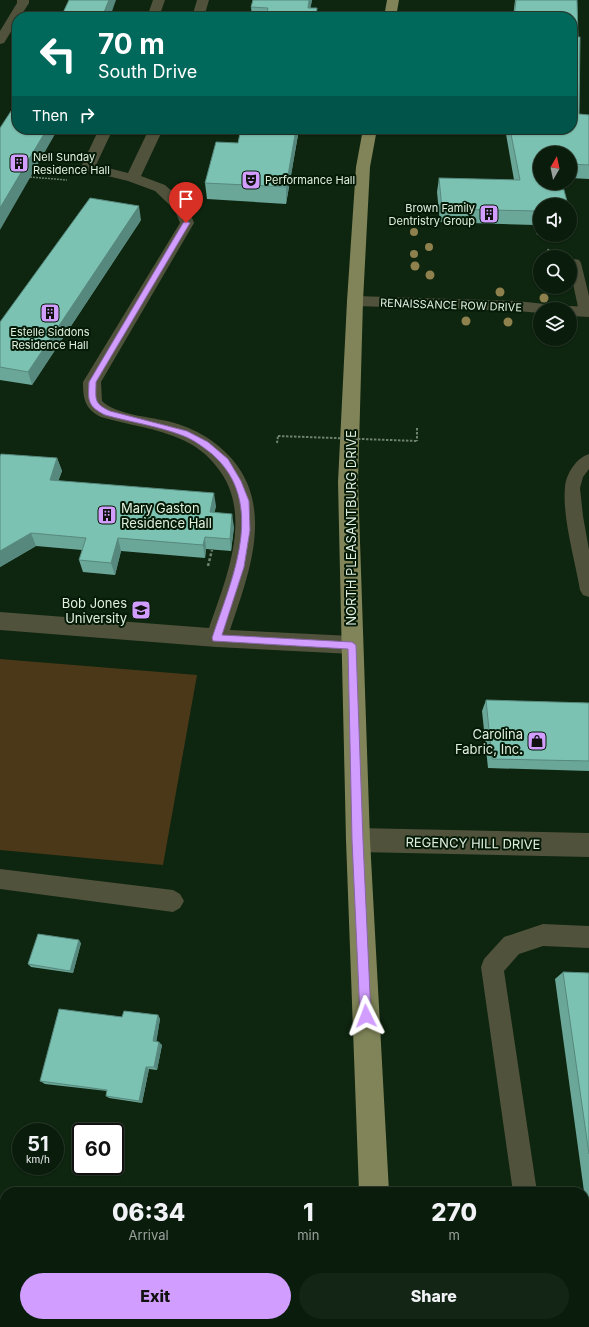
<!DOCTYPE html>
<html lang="en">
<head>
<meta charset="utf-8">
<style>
  body { margin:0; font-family:Inter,sans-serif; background:#132514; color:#f1f3f6; height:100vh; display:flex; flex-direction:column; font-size:15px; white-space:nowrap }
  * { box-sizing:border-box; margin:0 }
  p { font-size:13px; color:#99a19d }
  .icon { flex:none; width:22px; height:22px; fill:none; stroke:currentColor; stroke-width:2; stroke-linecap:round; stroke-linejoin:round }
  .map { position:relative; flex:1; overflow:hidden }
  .side { position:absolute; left:0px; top:1187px; width:589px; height:140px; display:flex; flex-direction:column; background:#0a1c0b; border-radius:16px 16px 0 0; box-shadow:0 1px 3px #0004,0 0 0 1px #2a3a2c }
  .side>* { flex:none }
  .hud { position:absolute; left:12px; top:12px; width:565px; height:122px; border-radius:16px; box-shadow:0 1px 3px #0004,0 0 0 1px #2a3a2c; background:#00695c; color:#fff; overflow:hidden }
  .needle { width:26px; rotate:9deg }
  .fabs { position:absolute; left:533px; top:146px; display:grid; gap:8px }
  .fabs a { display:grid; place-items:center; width:44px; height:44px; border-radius:50%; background:#0a1c0b; box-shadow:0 1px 3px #0004,0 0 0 1px #2a3a2c; font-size:20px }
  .speed { position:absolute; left:12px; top:1123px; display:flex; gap:8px; font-size:20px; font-weight:700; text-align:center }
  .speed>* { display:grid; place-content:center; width:52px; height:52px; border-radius:50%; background:#0a1c0b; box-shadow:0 1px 3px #0004,0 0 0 1px #2a3a2c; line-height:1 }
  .speed small { font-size:10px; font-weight:400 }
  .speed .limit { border:2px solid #111; border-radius:6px; background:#fff; color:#111 }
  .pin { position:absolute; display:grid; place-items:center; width:34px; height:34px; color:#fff; margin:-41px -17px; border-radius:50% 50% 50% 0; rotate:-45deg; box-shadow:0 0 4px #0007 }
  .pin .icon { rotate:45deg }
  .me { position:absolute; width:44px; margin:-22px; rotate:357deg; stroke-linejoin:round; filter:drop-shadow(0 0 3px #0008) }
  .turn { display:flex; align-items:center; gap:14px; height:84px; padding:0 20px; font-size:18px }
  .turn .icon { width:52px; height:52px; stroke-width:2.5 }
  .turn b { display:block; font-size:28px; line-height:34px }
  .then { display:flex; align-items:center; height:38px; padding:0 20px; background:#0003; gap:8px; font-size:15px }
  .eta { display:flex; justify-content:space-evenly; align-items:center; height:68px; text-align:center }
  .eta b { font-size:24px; font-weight:800; line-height:28px }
  .action { display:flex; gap:8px; margin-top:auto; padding:8px 20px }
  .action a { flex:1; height:46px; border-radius:24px; background:#d19dfe; color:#111; font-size:16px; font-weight:800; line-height:46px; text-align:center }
  .action a+a { background:#132514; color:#f1f3f6 }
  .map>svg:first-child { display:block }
  .green { fill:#4a3818 }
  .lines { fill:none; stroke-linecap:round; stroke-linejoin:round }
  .path-far2 { stroke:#6e816f; stroke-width:1.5; stroke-dasharray:2 1; stroke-linecap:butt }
  .path-far1 { stroke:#6e816f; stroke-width:2; stroke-dasharray:2.5 1.5; stroke-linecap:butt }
  .path { stroke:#6e816f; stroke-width:2.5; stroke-dasharray:3 2; stroke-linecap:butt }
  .lane { fill:#50523c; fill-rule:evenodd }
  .street { fill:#50523c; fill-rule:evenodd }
  .primary { fill:#808458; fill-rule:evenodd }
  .path-bridge { stroke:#6e816f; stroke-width:2; stroke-dasharray:2.5 1.5; stroke-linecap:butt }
  .tree { fill:#8e814e }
  .wall { fill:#6ba799 }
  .shaded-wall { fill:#57887d }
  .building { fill:#7cc2b2; stroke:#57887d }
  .route { fill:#d19dfe; stroke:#8866a5 }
  .labels { text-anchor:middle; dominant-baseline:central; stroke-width:4; stroke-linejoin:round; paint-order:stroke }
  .far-poi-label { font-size:11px; fill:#e1efe1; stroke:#051b07; text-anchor:start }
  .far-street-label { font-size:11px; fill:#e1efe1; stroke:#051b07 }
  .poi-label { font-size:13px; fill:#e1efe1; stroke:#051b07; text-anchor:end }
  .street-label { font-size:13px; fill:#e1efe1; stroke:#051b07 }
</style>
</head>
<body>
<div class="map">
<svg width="589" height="1327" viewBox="0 0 589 1327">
  <rect width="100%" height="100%" fill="#0e250f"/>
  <polygon class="green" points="0,659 197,675 163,865 0,850"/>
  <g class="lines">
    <polyline class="path-far2" points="30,177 67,180"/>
    <g class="path-far1">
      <polyline points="548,249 550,255"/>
      <polyline points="417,428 417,441"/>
      <polyline points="277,443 278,436"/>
    </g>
    <polyline class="path" points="208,566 212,550"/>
    <g class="lane">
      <polygon points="575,259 579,260 581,263 589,296 589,315 581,315 579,312 570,269 570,261"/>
      <path d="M589,454V469L583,477L580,488L583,516L589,550V597L583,595L580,590C575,560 562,517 565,487C566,474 576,458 589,454Z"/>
      <polygon points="0,869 173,890 180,894 184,901 180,908 173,912 0,889"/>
      <polygon points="543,924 589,926 589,948 543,946 519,954 504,971 537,1192 513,1192 481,967 484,959 504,937"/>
      <polygon points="498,1322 554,1322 556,1327 500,1327"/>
    </g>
    <g class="street">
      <polygon points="17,0 29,0 29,3 20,17 17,17 17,22 4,43 0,44 0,31 17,3"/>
      <polygon points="153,0 165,0 159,17 147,17"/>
      <polygon points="197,0 209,0 204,17 192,17"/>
      <path d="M99,129H113L96,165L128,173L149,129H163L141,176L165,185L187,205L194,223L101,382L102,401C116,415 152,417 171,422C196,429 215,440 232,459C275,509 248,576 230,630L352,636L360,639L363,645L360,651L352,654L216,647L0,630V612L209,628C226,578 255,512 216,466C208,455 196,446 183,440C157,428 128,425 101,417C85,409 83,399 83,382L180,223L175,210L155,191L128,181L83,170L81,167Z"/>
      <polygon points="355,296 517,301 554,305 556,309 540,309 540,313 517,311 355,306 349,305 347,301 349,297"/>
      <polygon points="570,306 589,307 589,317 570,316 570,309 563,309"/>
      <polygon points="358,828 589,833 589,857 358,852 349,848 346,840 349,832"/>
    </g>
    <g class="primary">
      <polygon points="387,0 399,0 396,17 384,17"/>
      <polygon points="363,129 377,129 370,167 363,301 358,482 370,840 389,1192 359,1192 346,840 338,482 347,301 356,167"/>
      <polygon points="363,1322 395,1322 396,1327 364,1327"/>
    </g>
    <polyline class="path-bridge" points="278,436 417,441"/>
  </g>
  <g class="tree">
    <circle cx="414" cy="232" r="4"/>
    <circle cx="429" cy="247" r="4"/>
    <circle cx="414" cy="254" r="4"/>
    <circle cx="415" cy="266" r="4.5"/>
    <circle cx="430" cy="275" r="4.5"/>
    <circle cx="500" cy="292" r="4.5"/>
    <circle cx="544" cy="298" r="4.5"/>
    <circle cx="466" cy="321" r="4.5"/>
    <circle cx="508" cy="322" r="4.5"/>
  </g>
  <g class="wall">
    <polygon points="253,0 312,0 310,8 317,8 317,17 252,17 251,7"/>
    <polygon points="515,0 577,0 579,114 589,115 589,179 570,178 570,153 540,153 540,235 568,235 568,236 537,235 535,225 440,222 437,192 439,178 514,180 506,134 506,129 572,129 572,17 513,17"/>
    <polygon points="241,129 299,129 286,204 207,199 205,183 238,143"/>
    <polygon points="570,215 572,222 570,229"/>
    <polygon points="141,220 32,385 0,380 0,322"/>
    <polygon points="0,456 57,458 62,471 58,481 216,506 214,513 234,527 231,551 206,549 205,558 121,551 115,575 83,572 79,560 82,550 36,546 0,567"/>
    <polygon points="486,700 589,703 589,771 488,768 482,711"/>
    <polygon points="81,943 73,973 31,967 28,964"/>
    <polygon points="563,972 589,973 589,1228 555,979"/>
    <polygon points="158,1015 160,1019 156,1042 162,1045 157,1070 149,1069 142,1103 109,1098 106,1096 107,1091 45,1084 40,1081 122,1017"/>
  </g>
  <g class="shaded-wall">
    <polygon points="109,0 116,0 110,17 102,17"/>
    <polygon points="309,0 312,0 309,17 308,8"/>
    <polygon points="47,129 58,129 0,230 0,208"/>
    <polygon points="296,129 299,129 286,204 286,187"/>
    <polygon points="139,206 141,220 32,385 28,372"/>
    <polygon points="57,458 62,471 54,493 50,480"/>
    <polygon points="214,493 216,506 212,525 210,512"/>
    <polygon points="232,514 234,527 231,551 230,539"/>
    <polygon points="31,533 36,546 0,567 0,551"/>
    <polygon points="205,537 206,549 205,558 203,545"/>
    <polygon points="118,538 121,551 115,575 111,563"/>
    <polygon points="79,940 81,943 73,973 70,971"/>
    <polygon points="158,1015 160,1019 156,1044 153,1041"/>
    <polygon points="159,1042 162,1045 157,1070 154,1067"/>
    <polygon points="146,1067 149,1069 142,1103 139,1101"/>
  </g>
  <g class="building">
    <polygon points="69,0 109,0 102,17 61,17"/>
    <polygon points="253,0 309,0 308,8 317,8 316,17 266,17 268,8 251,7"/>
    <polygon points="516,0 577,0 578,37 580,37 579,114 589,115 589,165 570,164 570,153 540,153 540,183 562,183 568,205 540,205 540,220 538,211 442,209 439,178 520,180 510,129 572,129 572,17 514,17"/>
    <polygon points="17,102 17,129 47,129 0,208 0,128"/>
    <polygon points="241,129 296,129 286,187 205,183 216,142 238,143"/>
    <polygon points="90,198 139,206 28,372 0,367 0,322"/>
    <polygon points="570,215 572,222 570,222"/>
    <polygon points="1,454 57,458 50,480 214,493 210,512 232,514 230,539 205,537 203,545 118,538 111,563 79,560 86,538 31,533 0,551 0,456"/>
    <polygon points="486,700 589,703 589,761 492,759"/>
    <polygon points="38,934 79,940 70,971 28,964"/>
    <polygon points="563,972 589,973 589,1154"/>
    <polygon points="59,1009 122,1017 124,1011 158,1015 153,1041 159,1042 154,1067 146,1067 139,1101 106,1096 107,1090 40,1081"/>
  </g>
  <path class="route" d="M186,221L190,223L96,382C96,399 93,403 110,411L187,431L208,442L228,459L241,481L249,501L250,530L244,567L222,635L352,642L356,645L363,840L371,1016L370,1020L366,1022L362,1020L360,1016L352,840L348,649L213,641L212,638C231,580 268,503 212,454C203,447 193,439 181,435C157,426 130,422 105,415C87,406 88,400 89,382L183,223Z"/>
  <defs>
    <g id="building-square" transform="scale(1)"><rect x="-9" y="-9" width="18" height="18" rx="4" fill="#d19dfe" stroke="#051b07"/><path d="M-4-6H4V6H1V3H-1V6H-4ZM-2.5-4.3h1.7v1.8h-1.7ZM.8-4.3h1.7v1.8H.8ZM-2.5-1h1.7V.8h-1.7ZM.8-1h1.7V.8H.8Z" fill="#111"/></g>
    <g id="theatre-square" transform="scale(1)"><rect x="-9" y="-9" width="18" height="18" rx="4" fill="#d19dfe" stroke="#051b07"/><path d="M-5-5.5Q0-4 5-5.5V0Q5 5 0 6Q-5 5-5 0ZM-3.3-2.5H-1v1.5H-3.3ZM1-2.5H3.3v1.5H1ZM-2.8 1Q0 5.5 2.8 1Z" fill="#111"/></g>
    <g id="university-square" transform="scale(1)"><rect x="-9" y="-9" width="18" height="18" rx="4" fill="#d19dfe" stroke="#051b07"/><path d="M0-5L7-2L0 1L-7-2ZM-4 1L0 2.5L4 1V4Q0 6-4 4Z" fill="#111"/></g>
    <g id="shop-square" transform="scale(1)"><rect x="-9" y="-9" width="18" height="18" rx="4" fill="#d19dfe" stroke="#051b07"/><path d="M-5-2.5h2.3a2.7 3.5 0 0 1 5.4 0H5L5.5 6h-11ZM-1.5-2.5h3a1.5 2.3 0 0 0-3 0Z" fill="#111"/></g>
  </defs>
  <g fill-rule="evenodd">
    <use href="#building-square" x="19" y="163"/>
    <use href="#theatre-square" x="251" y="180"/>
    <use href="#building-square" x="489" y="214"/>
    <use href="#building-square" x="50" y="313"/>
    <use href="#building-square" x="107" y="515"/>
    <use href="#university-square" x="141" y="610"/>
    <use href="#shop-square" x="537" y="741"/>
  </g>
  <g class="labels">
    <g class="far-poi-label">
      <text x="33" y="157">Nell Sunday<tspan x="33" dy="13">Residence Hall</tspan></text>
      <text x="265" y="180">Performance Hall</text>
      <text x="475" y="208" text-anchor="end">Brown Family<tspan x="475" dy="13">Dentristry Group</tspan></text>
      <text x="50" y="332" text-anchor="middle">Estelle Siddons<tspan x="50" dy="13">Residence Hall</tspan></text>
    </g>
    <g class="far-street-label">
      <text transform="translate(451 305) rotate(2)">RENAISSANCE ROW DRIVE</text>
    </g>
    <g class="poi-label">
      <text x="121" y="508" text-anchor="start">Mary Gaston<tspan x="121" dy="15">Residence Hall</tspan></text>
      <text x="127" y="603">Bob Jones<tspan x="127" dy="15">University</tspan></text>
      <text x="523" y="734">Carolina<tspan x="523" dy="15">Fabric, Inc.</tspan></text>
    </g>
    <g class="street-label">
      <text transform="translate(351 528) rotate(-90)">NORTH PLEASANTBURG DRIVE</text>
      <text transform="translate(473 843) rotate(1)">REGENCY HILL DRIVE</text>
    </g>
  </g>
</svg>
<div class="fabs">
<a><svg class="needle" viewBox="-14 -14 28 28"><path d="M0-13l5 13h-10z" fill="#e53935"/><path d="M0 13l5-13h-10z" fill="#99a19d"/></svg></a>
<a><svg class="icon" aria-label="sound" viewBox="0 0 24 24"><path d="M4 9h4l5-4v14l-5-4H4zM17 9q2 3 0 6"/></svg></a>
<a><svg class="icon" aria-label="search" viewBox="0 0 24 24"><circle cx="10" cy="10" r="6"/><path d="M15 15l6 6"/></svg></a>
<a><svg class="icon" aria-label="layers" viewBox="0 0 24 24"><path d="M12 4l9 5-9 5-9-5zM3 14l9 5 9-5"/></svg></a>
</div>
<div class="speed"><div>51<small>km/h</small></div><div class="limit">60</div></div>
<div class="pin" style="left:186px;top:223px;background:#d93025"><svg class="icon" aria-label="arrive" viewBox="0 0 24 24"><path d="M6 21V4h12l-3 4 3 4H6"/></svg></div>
<svg class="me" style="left:366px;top:1016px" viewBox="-20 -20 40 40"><path d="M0-17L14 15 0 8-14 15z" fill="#d19dfe" stroke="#fff" stroke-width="4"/></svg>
<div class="hud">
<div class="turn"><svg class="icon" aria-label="left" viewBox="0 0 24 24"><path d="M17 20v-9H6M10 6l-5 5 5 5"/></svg><div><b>70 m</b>South Drive</div></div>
<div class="then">Then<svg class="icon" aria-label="right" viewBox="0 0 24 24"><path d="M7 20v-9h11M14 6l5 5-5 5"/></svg></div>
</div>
<section class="side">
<div class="eta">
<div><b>06:34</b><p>Arrival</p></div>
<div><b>1</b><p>min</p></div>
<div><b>270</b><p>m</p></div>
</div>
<div class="action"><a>Exit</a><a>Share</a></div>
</section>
</div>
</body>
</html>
